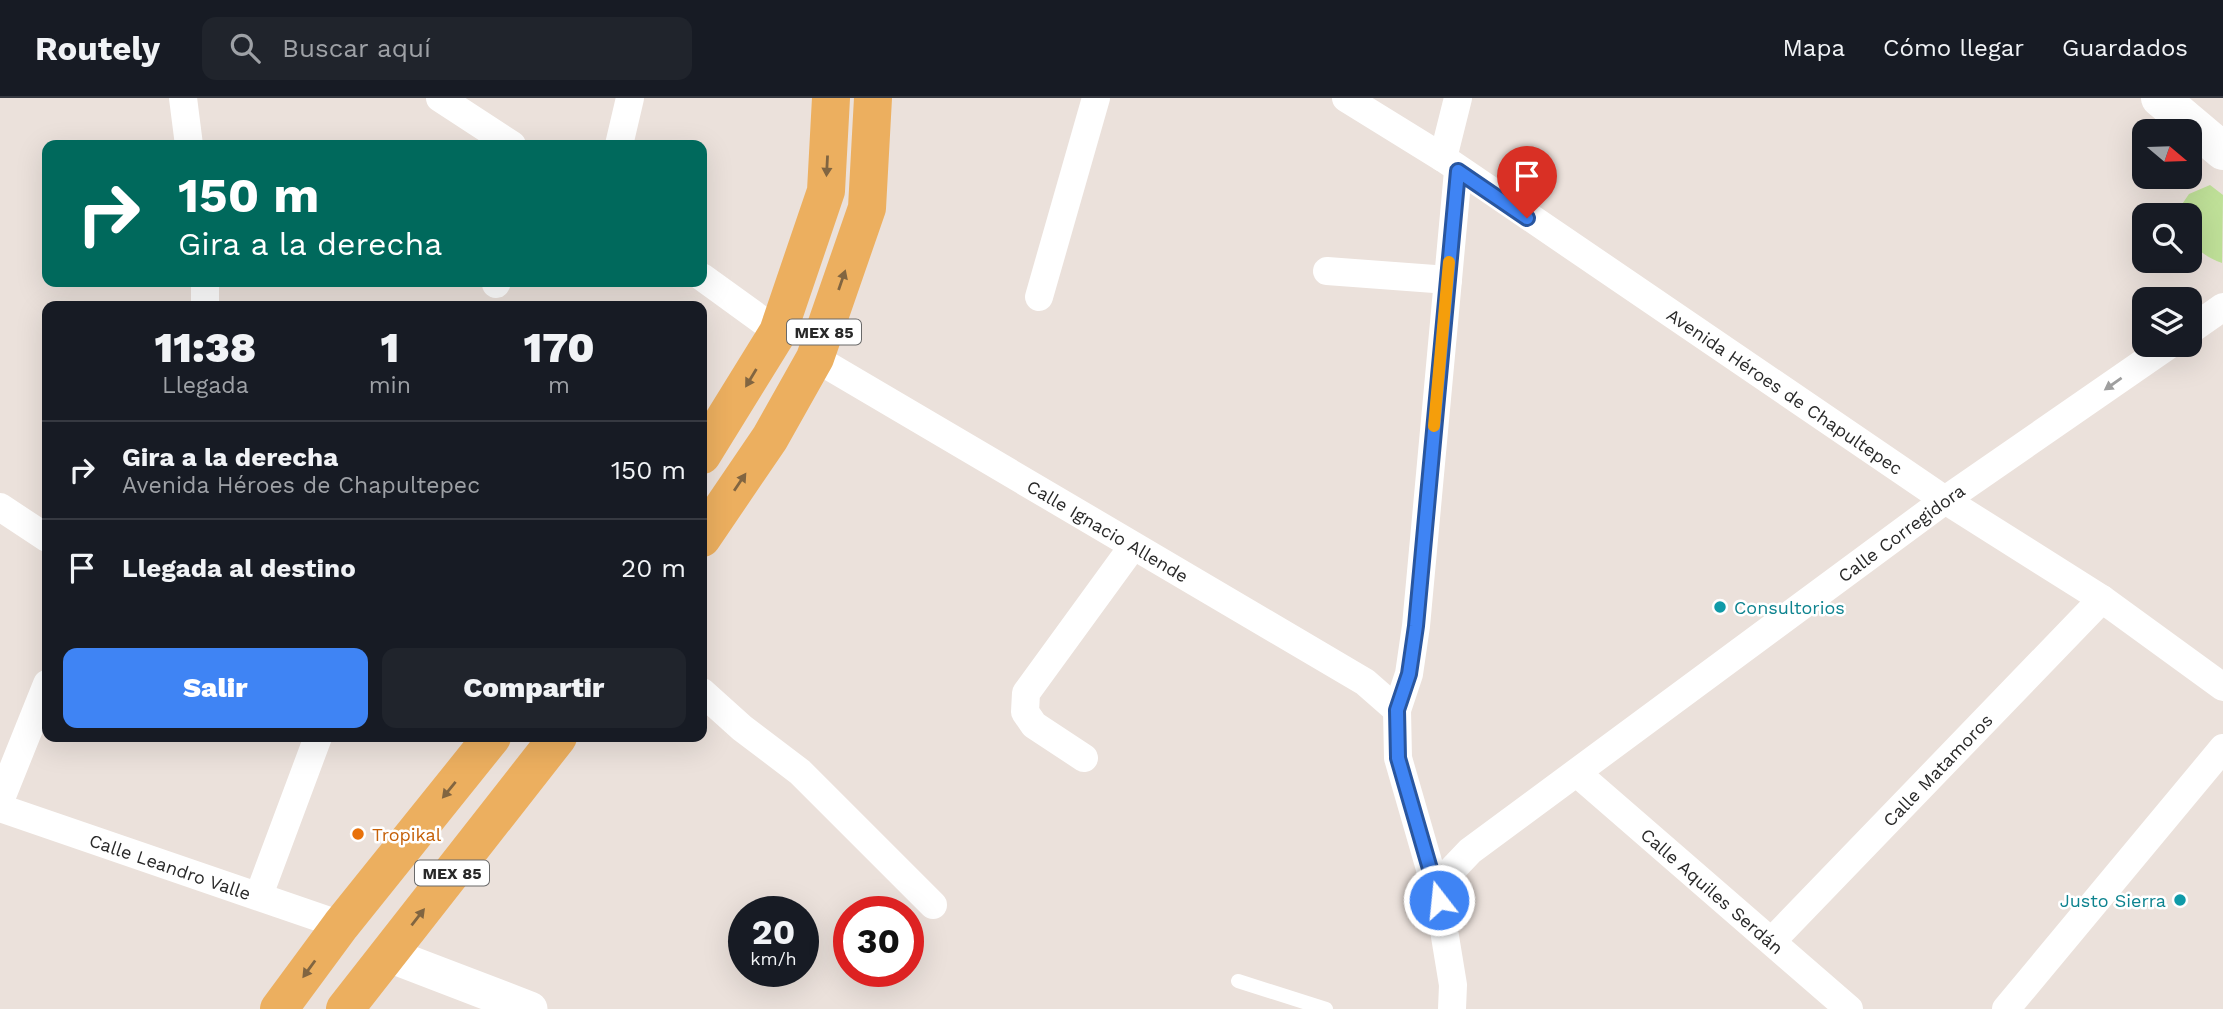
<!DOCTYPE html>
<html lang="es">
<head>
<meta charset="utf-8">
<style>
  body { margin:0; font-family:"Work Sans",sans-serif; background:#20242c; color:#f1f3f6; height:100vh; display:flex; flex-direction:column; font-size:26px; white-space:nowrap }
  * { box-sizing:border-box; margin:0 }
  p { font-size:23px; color:#9ea1a6 }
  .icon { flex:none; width:38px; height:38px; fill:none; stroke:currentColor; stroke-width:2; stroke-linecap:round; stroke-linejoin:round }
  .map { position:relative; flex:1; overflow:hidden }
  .panel { position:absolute; left:42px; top:203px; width:665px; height:441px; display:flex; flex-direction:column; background:#171b24; border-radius:14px; box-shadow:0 7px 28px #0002 }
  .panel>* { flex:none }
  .guide { position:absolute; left:42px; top:42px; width:665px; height:147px; border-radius:14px; box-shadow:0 7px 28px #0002; background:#00695c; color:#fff; overflow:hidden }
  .needle { width:46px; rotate:109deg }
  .fabs { position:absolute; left:2132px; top:21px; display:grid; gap:14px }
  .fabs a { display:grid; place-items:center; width:70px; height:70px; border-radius:14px; background:#171b24; box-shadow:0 7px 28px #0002; font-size:35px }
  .speed { position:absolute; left:728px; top:798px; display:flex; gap:14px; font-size:35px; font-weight:700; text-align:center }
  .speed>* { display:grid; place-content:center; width:91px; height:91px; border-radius:50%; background:#171b24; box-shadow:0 7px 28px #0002; line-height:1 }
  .speed small { font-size:18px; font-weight:400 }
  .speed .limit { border:10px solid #d22; background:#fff; color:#111 }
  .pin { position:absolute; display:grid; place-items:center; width:60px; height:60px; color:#fff; margin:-72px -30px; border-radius:50% 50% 50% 0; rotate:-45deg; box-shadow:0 0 7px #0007 }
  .pin .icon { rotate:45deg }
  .me { position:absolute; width:77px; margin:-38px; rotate:344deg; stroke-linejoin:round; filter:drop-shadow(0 0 5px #0008) }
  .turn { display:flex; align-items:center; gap:24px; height:147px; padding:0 21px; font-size:32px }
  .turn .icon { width:91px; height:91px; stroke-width:2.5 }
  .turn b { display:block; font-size:49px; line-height:60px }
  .eta { display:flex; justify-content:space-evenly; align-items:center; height:119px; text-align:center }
  .eta b { font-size:42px; font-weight:800; line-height:49px }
  .button { display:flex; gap:14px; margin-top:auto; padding:14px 21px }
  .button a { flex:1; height:80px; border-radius:14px; background:#3f84f4; color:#fff; font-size:28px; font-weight:800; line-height:80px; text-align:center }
  .button a+a { background:#20242c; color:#f1f3f6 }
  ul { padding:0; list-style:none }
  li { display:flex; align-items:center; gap:21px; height:98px; padding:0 21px; border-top:2px solid #363941 }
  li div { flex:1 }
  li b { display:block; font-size:26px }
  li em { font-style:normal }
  header { display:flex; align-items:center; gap:42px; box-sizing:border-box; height:98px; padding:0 35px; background:#171b24; border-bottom:2px solid #363941 }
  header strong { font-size:33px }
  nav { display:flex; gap:38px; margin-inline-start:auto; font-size:24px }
  .search { width:490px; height:63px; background:#20242c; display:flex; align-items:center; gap:18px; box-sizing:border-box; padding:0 24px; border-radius:14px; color:#9ea1a6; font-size:26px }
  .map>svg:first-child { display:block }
  .green { fill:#bfe098 }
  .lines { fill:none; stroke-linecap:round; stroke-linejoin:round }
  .service { stroke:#fff; stroke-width:14 }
  .minor { stroke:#fff; stroke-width:28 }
  .tertiary { stroke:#fff; stroke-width:35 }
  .secondary { stroke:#fff; stroke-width:38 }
  .primary { stroke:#ecaf5f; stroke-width:38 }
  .oneway { fill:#816541 }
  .oneway2 { fill:#9f9f9f }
  .route-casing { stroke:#29569f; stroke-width:18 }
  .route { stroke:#3f84f4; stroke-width:12 }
  .slow { stroke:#f59e0b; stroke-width:12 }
  .culture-dot { fill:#0f9aa8; stroke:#fff; stroke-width:2.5 }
  .food-dot { fill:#e8710a; stroke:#fff; stroke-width:2.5 }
  .labels { text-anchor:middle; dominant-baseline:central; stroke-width:5; stroke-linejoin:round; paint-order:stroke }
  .shield { fill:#fff; stroke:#696969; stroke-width:2 }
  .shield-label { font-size:16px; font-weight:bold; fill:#292929 }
  .street-label { font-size:18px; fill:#292929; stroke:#fff }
  .culture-label { font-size:18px; fill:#0d838f; stroke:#fff; text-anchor:start }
  .food-label { font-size:18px; fill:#c56008; stroke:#fff; text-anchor:start }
</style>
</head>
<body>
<header>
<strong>Routely</strong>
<div class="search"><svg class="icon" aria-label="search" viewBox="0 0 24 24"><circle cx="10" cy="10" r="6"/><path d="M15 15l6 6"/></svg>Buscar aquí</div>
<nav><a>Mapa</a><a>Cómo llegar</a><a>Guardados</a></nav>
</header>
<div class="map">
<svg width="2223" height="911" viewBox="0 0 2223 911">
  <rect width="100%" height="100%" fill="#ebe1db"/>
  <path class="green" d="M2210,87L2223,97L2222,165C2197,156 2189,144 2189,117L2176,115L2189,96Z"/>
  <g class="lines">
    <polyline class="service" points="1238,883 1326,911"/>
    <g class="minor">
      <polyline points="183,0 189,47"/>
      <polyline points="440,0 512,47"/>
      <path id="s1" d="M1346,0L1443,60L1945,402L2102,501L2223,589"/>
      <polyline points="619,47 630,0"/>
      <polyline points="1443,60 1458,0"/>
      <polyline points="1327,173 1448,182"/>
      <polyline points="702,179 778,234"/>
      <polyline points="205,184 205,208"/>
      <polyline points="496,186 497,184"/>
      <polyline points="1039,199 1096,0"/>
      <polyline points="2189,233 2223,209"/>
      <path id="s2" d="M815,260L1365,584L1397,612"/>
      <polyline points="0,409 47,440"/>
      <polyline points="702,594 742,630 800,674 933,807"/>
      <polyline points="1084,660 1034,627 1025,614 1026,595 1133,448"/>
      <path id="s3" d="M1578,676L1849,911"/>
      <polyline points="0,703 47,586"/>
      <path id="s4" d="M0,710L341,827"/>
      <polyline points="259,797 318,639"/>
      <path id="s5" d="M1439,802L1450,774L1470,753L1945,402L2169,247"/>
      <path id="s6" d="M1772,843L2102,501"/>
      <polyline points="1452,911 1453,887 1439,802 1398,660 1397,612 1409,576 1416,528 1458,73"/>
      <polyline points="2006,911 2223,650"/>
    </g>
    <polyline class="tertiary" points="389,857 530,911"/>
    <polyline class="secondary" points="2160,0 2223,53"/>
    <g class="primary">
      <polyline points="702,357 778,234 826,93 831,0"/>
      <polyline points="702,440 770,340 815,260 867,110 873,0"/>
      <polyline points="279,911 341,827 492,639"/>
      <polyline points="345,911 558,639"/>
    </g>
  </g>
  <defs><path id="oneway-solid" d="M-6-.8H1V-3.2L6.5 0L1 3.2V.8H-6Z" transform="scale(1.75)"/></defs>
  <g class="oneway">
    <use href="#oneway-solid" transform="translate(827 68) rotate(93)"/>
    <use href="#oneway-solid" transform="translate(842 182) rotate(-71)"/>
    <use href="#oneway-solid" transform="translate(751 280) rotate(121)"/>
    <use href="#oneway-solid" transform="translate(740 384) rotate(-56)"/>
    <use href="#oneway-solid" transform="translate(449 692) rotate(129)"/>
    <use href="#oneway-solid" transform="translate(418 819) rotate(-52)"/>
    <use href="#oneway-solid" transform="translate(309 871) rotate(126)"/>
  </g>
  <use class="oneway2" href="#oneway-solid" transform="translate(2113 286) rotate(145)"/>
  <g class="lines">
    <g class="route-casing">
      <polyline id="route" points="1439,802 1398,660 1397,612 1409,576 1416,528 1458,73 1527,120"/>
    </g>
    <use href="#route" class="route"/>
    <polyline class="slow" points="1434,328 1449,164"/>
  </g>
  <g class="culture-dot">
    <circle cx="1720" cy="509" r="7"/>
    <circle cx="2180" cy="802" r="7"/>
  </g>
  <circle class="food-dot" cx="358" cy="736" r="7"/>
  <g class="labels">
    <g class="shield">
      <rect x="787" y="221.5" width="74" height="25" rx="5"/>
      <rect x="415" y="762.5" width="74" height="25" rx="5"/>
    </g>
    <g class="shield-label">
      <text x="824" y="234">MEX 85</text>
      <text x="452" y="775">MEX 85</text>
    </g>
    <g class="street-label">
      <text stroke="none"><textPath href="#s1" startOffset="528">Avenida Héroes de Chapultepec</textPath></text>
      <text stroke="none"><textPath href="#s2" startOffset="340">Calle Ignacio Allende</textPath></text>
      <text stroke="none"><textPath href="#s5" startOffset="595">Calle Corregidora</textPath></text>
      <text stroke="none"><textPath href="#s6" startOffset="238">Calle Matamoros</textPath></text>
      <text stroke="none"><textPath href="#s4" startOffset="180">Calle Leandro Valle</textPath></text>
      <text stroke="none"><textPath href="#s3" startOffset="178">Calle Aquiles Serdán</textPath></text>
    </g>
    <g class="culture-label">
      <text x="1734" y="509">Consultorios</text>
      <text x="2166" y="802" text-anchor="end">Justo Sierra</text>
    </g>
    <g class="food-label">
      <text x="372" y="736">Tropikal</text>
    </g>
  </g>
</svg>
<div class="fabs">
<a><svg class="needle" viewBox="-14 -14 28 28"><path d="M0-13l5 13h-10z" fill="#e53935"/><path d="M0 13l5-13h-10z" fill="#9ea1a6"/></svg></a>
<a><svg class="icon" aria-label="search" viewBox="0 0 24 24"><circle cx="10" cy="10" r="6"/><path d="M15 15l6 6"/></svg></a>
<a><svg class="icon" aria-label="layers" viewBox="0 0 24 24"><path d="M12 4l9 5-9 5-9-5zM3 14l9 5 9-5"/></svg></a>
</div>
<div class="speed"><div>20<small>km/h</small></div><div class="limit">30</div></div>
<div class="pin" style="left:1527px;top:120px;background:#d93025"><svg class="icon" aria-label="arrive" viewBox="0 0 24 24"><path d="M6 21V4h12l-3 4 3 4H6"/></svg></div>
<svg class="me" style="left:1439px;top:802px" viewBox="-20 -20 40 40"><circle r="17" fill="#3f84f4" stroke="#fff" stroke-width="3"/><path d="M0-11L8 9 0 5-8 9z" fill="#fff"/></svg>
<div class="guide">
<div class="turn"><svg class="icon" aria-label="right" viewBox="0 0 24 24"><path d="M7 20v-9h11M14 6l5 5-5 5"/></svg><div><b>150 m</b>Gira a la derecha</div></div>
</div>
<section class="panel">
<div class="eta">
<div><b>11:38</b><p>Llegada</p></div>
<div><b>1</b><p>min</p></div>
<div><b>170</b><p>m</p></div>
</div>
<ul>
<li><svg class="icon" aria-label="right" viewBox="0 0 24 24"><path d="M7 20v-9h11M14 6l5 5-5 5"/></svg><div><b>Gira a la derecha</b><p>Avenida Héroes de Chapultepec</p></div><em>150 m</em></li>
<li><svg class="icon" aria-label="arrive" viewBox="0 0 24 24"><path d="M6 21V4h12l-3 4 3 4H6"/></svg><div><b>Llegada al destino</b></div><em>20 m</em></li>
</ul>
<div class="button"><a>Salir</a><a>Compartir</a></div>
</section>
</div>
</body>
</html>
